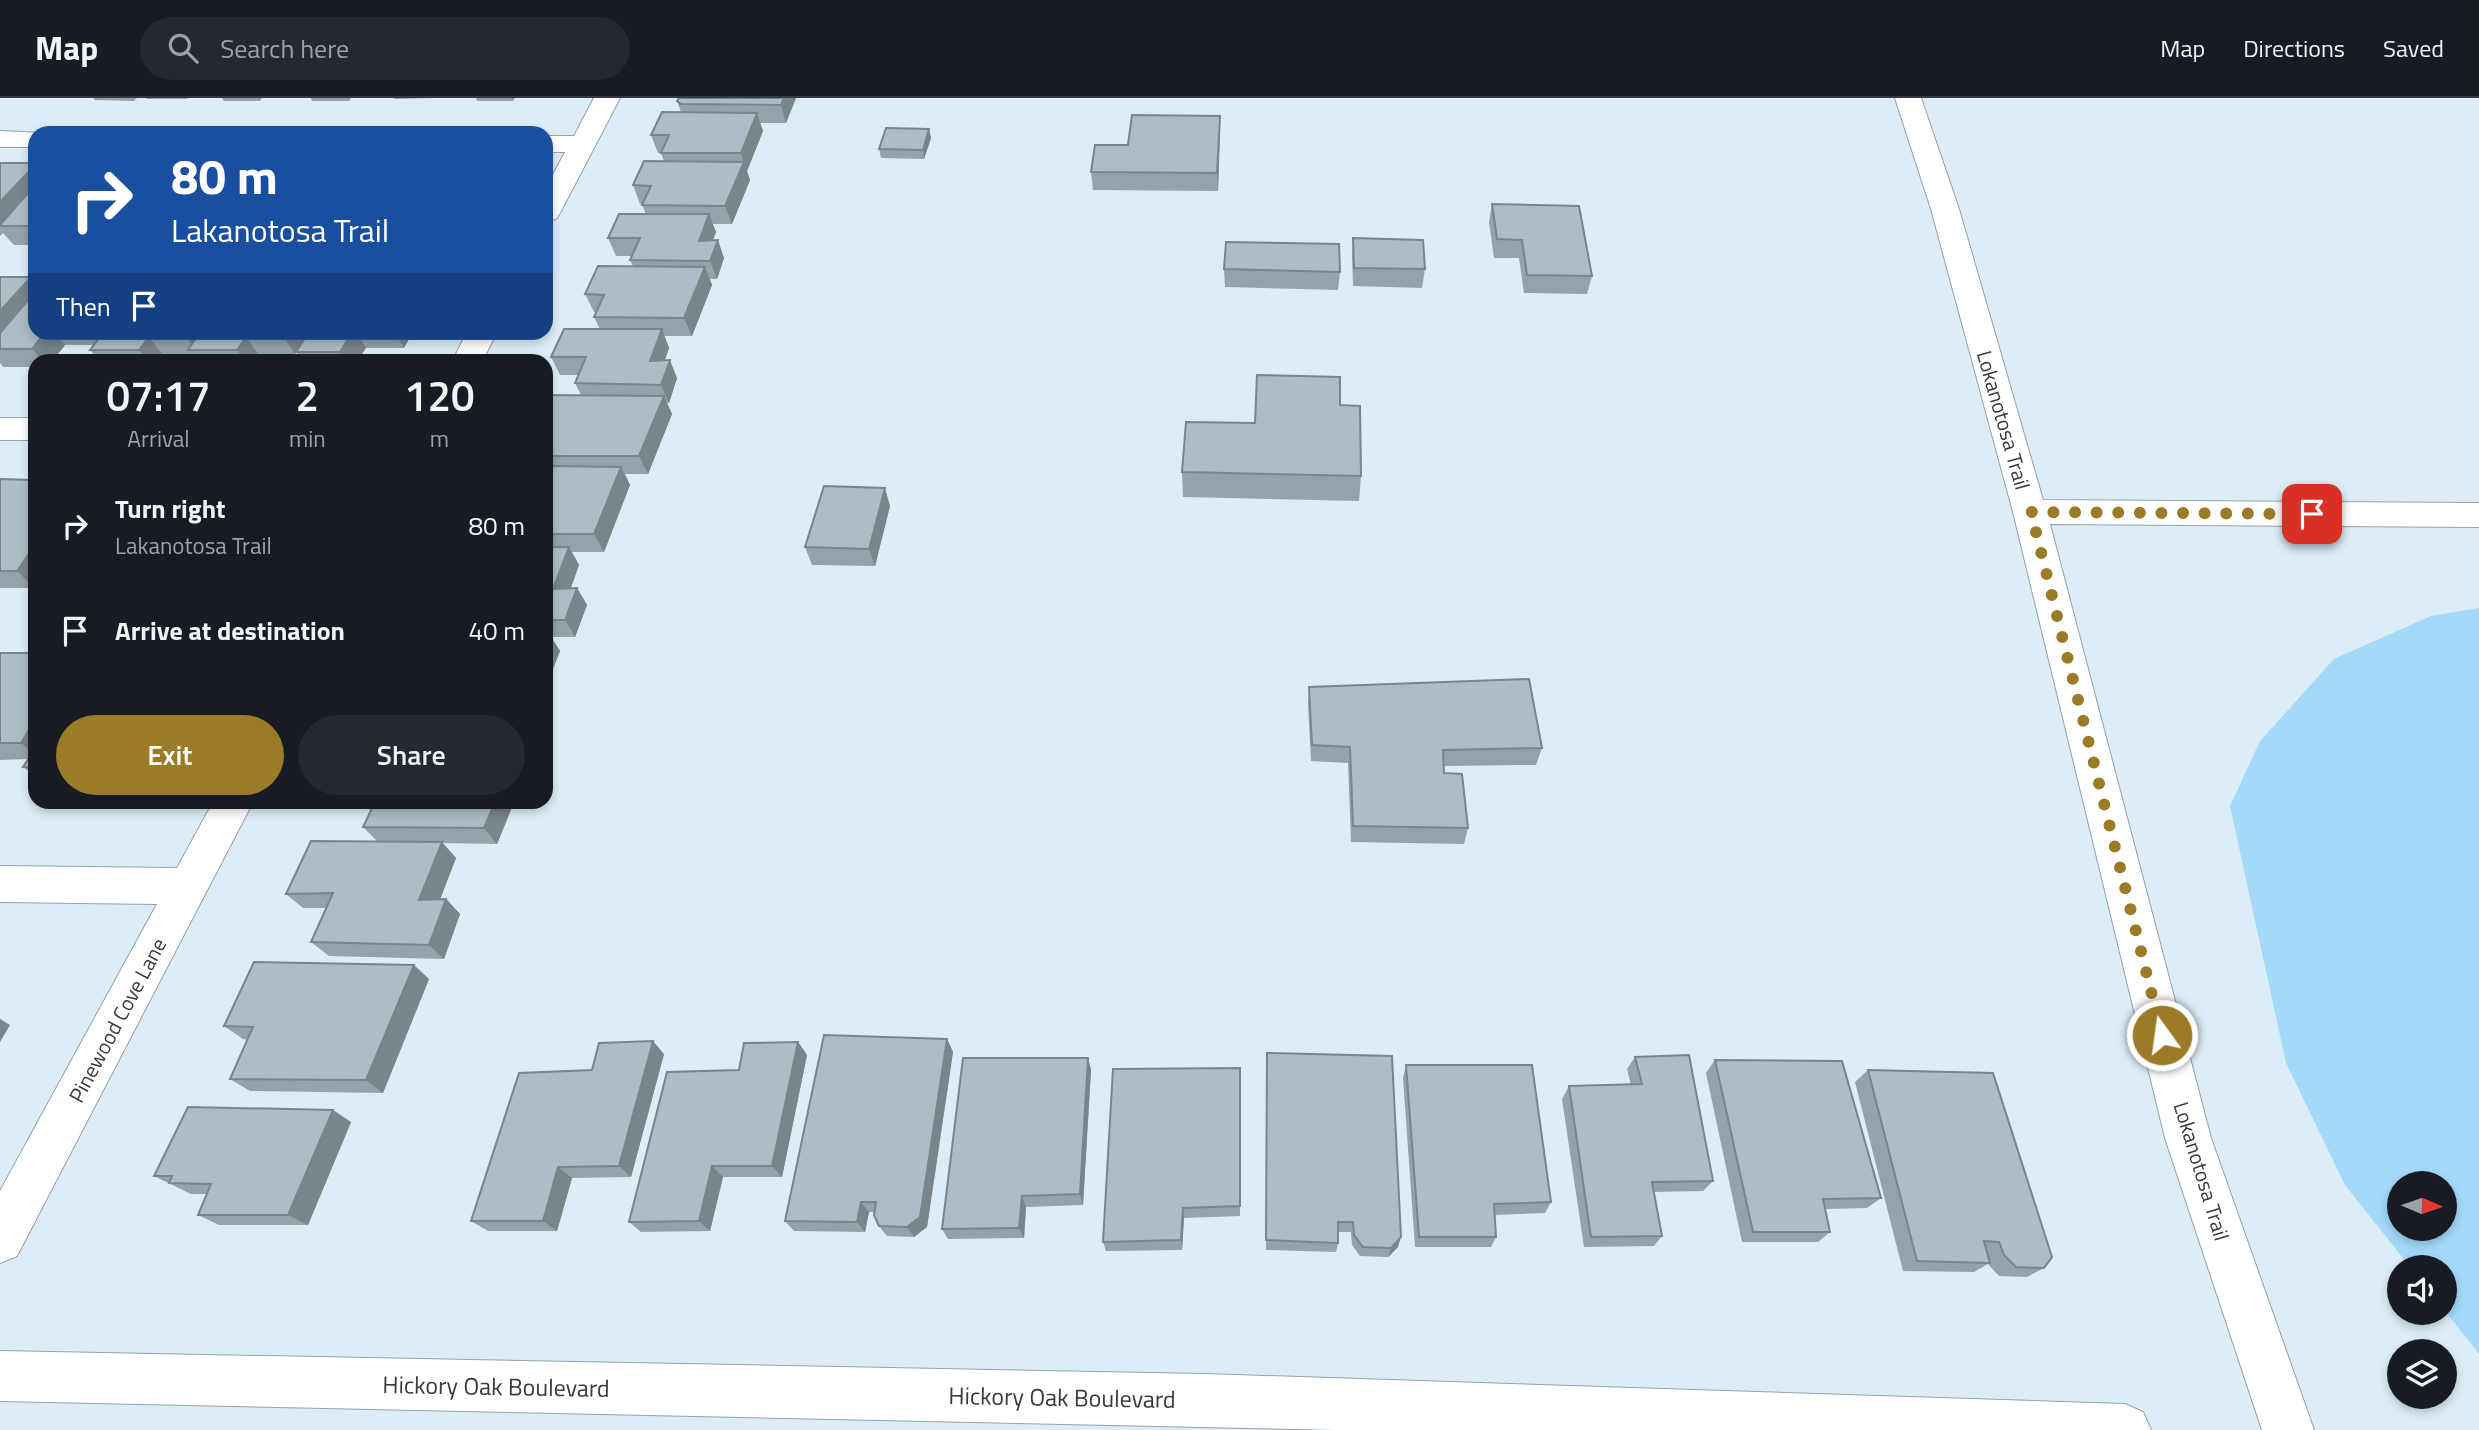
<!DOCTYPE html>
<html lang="en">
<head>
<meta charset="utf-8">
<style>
  body { margin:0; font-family:"Titillium Web",sans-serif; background:#242831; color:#f1f3f6; height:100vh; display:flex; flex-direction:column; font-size:26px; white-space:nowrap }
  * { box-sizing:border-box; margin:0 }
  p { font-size:23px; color:#9ea1a6 }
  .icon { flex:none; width:38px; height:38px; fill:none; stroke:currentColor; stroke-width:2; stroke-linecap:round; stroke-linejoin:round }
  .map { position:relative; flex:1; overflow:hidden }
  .drawer { position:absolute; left:28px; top:256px; width:525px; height:455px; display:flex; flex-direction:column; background:#171b24; border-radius:21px; box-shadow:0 4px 10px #0003 }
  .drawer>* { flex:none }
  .top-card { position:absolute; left:28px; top:28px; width:525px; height:214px; border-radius:21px; box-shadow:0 4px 10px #0003; background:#1a4fa0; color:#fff; overflow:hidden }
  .needle { width:46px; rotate:92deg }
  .controls { position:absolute; left:2387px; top:1073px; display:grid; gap:14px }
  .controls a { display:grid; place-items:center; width:70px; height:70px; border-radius:50%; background:#171b24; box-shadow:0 4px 10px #0003; font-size:35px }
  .pin { position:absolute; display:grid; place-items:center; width:60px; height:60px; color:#fff; margin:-30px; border-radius:14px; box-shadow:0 4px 10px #0006 }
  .me { position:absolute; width:77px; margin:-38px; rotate:346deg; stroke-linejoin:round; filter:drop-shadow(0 0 5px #0008) }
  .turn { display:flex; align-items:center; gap:24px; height:147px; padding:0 28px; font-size:32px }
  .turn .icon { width:91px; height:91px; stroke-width:2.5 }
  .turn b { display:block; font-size:49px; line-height:60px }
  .then { display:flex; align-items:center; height:66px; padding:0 28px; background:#0003; gap:14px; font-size:26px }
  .eta { display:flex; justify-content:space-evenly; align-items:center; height:119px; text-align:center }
  .eta b { font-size:42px; font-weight:600; line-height:49px }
  .button { display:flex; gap:14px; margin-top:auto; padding:14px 28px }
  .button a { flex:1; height:80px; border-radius:42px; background:#9c7b26; color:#fff; font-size:28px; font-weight:600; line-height:80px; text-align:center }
  .button a+a { background:#242831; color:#f1f3f6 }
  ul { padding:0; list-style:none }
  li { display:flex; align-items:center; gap:21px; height:105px; padding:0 28px }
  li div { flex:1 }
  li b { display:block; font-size:26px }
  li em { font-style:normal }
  header { display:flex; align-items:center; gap:42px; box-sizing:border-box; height:98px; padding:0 35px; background:#171b24; border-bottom:2px solid #363941 }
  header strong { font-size:33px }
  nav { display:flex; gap:38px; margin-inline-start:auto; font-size:24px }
  .search { width:490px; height:63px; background:#242831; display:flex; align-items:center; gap:18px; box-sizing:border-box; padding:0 24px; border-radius:38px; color:#9ea1a6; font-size:26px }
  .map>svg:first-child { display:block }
  .green { fill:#a4d9fa; fill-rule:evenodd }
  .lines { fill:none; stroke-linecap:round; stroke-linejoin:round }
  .minor-casing { stroke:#94a2ab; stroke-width:2 }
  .minor { fill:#fff; fill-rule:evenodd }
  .wall { fill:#95a2aa }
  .shaded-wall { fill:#79848b }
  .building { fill:#adbcc6; stroke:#79848b; stroke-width:2 }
  .route { stroke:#9c7b26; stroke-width:12; stroke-dasharray:0 21.6 }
  .labels { text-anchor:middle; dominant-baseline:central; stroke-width:6; stroke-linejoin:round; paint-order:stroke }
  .street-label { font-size:21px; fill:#353b3f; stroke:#fff }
  .near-street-label { font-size:24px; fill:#353b3f; stroke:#fff }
</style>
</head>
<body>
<header>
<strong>Map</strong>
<div class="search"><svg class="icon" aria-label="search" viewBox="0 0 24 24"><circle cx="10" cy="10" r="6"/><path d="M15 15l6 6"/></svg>Search here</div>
<nav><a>Map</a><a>Directions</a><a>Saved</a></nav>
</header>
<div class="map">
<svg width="2479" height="1332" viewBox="0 0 2479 1332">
  <rect width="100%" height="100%" fill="#ddedf7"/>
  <path class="green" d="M2479,510V1256L2445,1213V1169H2410L2345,1087L2286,965L2230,708L2260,643L2334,561L2431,518ZM2399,1085H2445V1130H2399Z"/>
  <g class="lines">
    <g class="minor-casing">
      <g id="minor">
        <polygon points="594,0 620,0 560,115 556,121 546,123 546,90 565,54 546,54 546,38 574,38"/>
        <polygon points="1895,0 1921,0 1959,111 2043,402 2479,405 2479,429 2050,426 2211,1040 2314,1332 2262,1332 2165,1040 2013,414 1931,111"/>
        <polygon points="0,33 42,35 35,35 35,49 0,49"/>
        <polygon points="467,234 497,234 483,262 453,262"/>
        <rect x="0" y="320" width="35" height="22"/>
        <polygon points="213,704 253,704 17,1158 0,1165 0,1093 157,806 0,804 0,768 177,770"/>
        <polygon points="0,1253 1206,1276 2125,1306 2143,1314 2151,1332 1338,1332 0,1303"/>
      </g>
    </g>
    <use href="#minor" class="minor"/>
  </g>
  <g class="wall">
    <polygon points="93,0 137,0 134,3 95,2"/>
    <polygon points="146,0 188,0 187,1 147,1"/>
    <polygon points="222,0 262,0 260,3 224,3"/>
    <polygon points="311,0 351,0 349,3 312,3"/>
    <polygon points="394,0 434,0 394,1"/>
    <polygon points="476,0 515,0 513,3 477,3"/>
    <polygon points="679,0 796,0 786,25 760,25 763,33 747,73 750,82 732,126 712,126 716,134 713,142 724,160 717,181 710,181 712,187 692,238 664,238 669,250 665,262 677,280 669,305 667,305 672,316 648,376 625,376 630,387 604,454 572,454 579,467 571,490 577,490 587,507 575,539 551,539 560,553 546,588 546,297 581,297 575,285 578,277 560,277 551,259 600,231 594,219 596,214 594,214 585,196 633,168 630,162 632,158 616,158 608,140 646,116 642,107 643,106 640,106 633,87 664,63 661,55 658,55 651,37 681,14 677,3"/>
    <polygon points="1220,18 1218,93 1093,92 1091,74 1128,47"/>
    <polygon points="929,31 931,40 924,61 881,60 879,51"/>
    <polygon points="0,65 35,65 35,147 14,147 3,135 0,138"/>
    <polygon points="1492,106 1592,178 1587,196 1524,195 1519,160 1494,160 1489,124"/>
    <polygon points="1353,140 1425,171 1422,190 1353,188 1352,158"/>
    <polygon points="1224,171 1340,174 1338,192 1225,189"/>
    <polygon points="0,179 35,234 413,234 404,250 366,250 358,262 302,262 296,254 295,256 259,257 255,262 196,262 192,257 163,257 160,262 99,262 90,252 95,247 65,247 53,262 35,262 35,269 3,269 0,265"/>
    <polygon points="1340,307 1361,378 1359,403 1183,399 1182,374 1255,325"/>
    <polygon points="0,381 35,382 35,490 0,490"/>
    <polygon points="890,408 875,468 812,467 805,449"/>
    <polygon points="0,555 35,555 35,678 23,669 29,661 0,662"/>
    <polygon points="1309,589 1542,650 1536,667 1444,668 1444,675 1468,730 1464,746 1351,744 1348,665 1311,663 1308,606"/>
    <polygon points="514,704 497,746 442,745 456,760 440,801 446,801 460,816 444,861 329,858 311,844 326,810 303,810 286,796 378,744 363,729"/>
    <polygon points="429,881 383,995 250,993 230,981 248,942 243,941 224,928"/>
    <polygon points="947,941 953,954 927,1129 914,1139 887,1138 879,1128 875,1114 869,1114 865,1134 794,1133 785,1123"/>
    <polygon points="798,944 807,957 782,1079 723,1079 710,1133 641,1134 629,1124"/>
    <polygon points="664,956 631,1079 572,1080 557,1133 488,1133 471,1123 592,972"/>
    <polygon points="1635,959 1713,1083 1703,1093 1654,1094 1662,1138 1654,1148 1584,1149 1562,1001 1569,988 1631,987 1627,971"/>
    <polygon points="1088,960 1091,972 1083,1107 1026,1109 1024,1140 948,1141 942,1131"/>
    <polygon points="1715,962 1881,1100 1867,1110 1825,1111 1830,1134 1818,1144 1742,1144 1706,975"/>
    <polygon points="1267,967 1398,1149 1388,1159 1360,1158 1352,1147 1351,1134 1338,1134 1338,1145 1336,1154 1266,1152"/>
    <polygon points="1406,967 1551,1104 1545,1115 1494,1117 1496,1139 1491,1149 1415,1149 1403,980"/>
    <polygon points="1240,970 1240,1118 1184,1120 1182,1152 1106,1153 1103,1144"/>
    <polygon points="1868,972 2044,1170 2027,1179 1999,1178 1988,1166 1974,1174 1903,1173 1855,984"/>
    <polygon points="351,1024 308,1127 219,1127 198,1117 206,1096 191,1096 154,1078"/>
  </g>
  <g class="shaded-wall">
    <polygon points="784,0 796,0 786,25 781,7"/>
    <polygon points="757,15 763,33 747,73 750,82 732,126 725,108 744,65 741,55"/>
    <polygon points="1220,18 1220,36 1218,93 1217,75"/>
    <polygon points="929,31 931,40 924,61 923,52"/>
    <polygon points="35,67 35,101 0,128 0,104"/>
    <polygon points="709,116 716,134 706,161 699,143"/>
    <polygon points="718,142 724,160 717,181 710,163"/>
    <polygon points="705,169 712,187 692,238 684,220"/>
    <polygon points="31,179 35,183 35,210 0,247 0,213"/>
    <polygon points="662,231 669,250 658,281 650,263"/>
    <polygon points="45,234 55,234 65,247 53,262 42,262 32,251"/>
    <polygon points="93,234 113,234 103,247"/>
    <polygon points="189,234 215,234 196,252 186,239"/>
    <polygon points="285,234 309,234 295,256 283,238"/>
    <polygon points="352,234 356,234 366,250 358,262 346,262 340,254"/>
    <polygon points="394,234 413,234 404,250"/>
    <polygon points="149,239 163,257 160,262 148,262 139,252"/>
    <polygon points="246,239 259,257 255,262 245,262 237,252"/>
    <polygon points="670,262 677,280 669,305 661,287"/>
    <polygon points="664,298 672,316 648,376 639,358"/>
    <polygon points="621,369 630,387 604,454 594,436"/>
    <polygon points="885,390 890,408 875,468 869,451"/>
    <polygon points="35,447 35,490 17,473"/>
    <polygon points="569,449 579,467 564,508 553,491"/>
    <polygon points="577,490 587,507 575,539 565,522"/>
    <polygon points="549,536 560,553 546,588 546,544"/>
    <polygon points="35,622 35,656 21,645"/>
    <polygon points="495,704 514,704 497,746 484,730"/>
    <polygon points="442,744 456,760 434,817 419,802"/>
    <polygon points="446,801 460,816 444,861 429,847"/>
    <polygon points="414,867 429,881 383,995 366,982"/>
    <polygon points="0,921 10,927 0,944"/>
    <polygon points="947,941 953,954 927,1129 914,1139 907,1129"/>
    <polygon points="653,943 664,956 631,1079 619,1068"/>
    <polygon points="798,944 807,957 782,1079 772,1068"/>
    <polygon points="1088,960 1091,972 1083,1107 1080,1096"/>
    <polygon points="333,1012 351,1024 308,1127 288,1117"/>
    <polygon points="712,1068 723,1079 710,1133 699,1123"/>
    <polygon points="558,1069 572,1080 557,1133 543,1123"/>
    <polygon points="1022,1098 1026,1109 1024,1140 1019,1130"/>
    <polygon points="861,1104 869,1114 865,1134 857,1124"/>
    <polygon points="1183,1110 1184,1120 1182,1152 1181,1142"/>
    <polygon points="1401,1139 1398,1149 1388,1159 1391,1150"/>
  </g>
  <g class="building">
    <polygon points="679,0 784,0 781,7 681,6 677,3"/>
    <polygon points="662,14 757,15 741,55 661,55 669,37 651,37"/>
    <polygon points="1132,17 1220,18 1217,75 1091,74 1095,47 1128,47"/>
    <polygon points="886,30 929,31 923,52 879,51"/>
    <polygon points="644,63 744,64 725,108 642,107 651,88 633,87"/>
    <polygon points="0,65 35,65 35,67 0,104"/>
    <polygon points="35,87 35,128 0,128 0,127"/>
    <polygon points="1492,106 1579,108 1592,178 1527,177 1522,142 1497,141"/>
    <polygon points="619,116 709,116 699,143 718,142 710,163 630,162 640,140 608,140"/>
    <polygon points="1353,140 1423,142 1425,171 1354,170"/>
    <polygon points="1226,144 1339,146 1340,174 1224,171"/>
    <polygon points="598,168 705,169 684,220 594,219 604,197 585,196"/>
    <polygon points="0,179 31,179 0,213"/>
    <polygon points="35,194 35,234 45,234 32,251 0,251 0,235"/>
    <polygon points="564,231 662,231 650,263 670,262 661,287 575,285 586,259 551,259"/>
    <polygon points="104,234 189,234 186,239 149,239 139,252 90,252"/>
    <polygon points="200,234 285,234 283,238 246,239 237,252 188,252"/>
    <polygon points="309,234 352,234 340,254 296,254"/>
    <polygon points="1257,277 1340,279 1340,307 1360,308 1361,378 1182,374 1186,324 1255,325"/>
    <polygon points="546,297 664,298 639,358 546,358"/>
    <polygon points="546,368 621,369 594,436 546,436"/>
    <polygon points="0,381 35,382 35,390 30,398 35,398 35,447 17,473 0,473"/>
    <polygon points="824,388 885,390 869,451 805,449"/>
    <polygon points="546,449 569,449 553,491 577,490 565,522 546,522"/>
    <polygon points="0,555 35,555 35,622 21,645 0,645"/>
    <polygon points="1529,581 1542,650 1443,652 1444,675 1462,676 1468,730 1353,728 1350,649 1312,647 1309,589"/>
    <polygon points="35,651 35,669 23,669"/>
    <polygon points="375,704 495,704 484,730 363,729"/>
    <polygon points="311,743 442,744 419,802 446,801 429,847 311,844 333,795 286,796"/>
    <polygon points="254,864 414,867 366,982 230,981 253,929 224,928"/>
    <polygon points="824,937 947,941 920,1119 907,1129 879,1128 874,1117 876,1104 861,1104 857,1124 785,1123"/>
    <polygon points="653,943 619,1068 558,1069 543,1123 471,1123 519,975 592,972 599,945"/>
    <polygon points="798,944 772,1068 712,1068 699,1123 629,1124 667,974 739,972 744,945"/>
    <polygon points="1267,955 1392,958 1401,1139 1391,1150 1363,1149 1354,1137 1353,1124 1338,1124 1338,1145 1266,1142"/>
    <polygon points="1689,957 1713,1083 1652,1084 1662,1138 1591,1139 1569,988 1642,986 1635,959"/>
    <polygon points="963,960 1088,960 1080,1096 1022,1098 1019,1130 942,1131"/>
    <polygon points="1715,962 1842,963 1881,1100 1823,1101 1830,1134 1753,1134"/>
    <polygon points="1406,967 1532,967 1551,1104 1494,1106 1496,1139 1419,1139"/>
    <polygon points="1240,970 1240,1108 1183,1110 1181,1142 1103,1144 1113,971"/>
    <polygon points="1868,972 1993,975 2052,1159 2044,1170 2016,1169 2004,1157 1999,1144 1984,1143 1990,1165 1917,1163"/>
    <polygon points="188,1009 333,1012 288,1117 198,1117 211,1086 169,1085 172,1078 154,1078"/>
  </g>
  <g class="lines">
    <polyline class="route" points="2162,937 2031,414 2312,416"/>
  </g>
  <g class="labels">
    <g class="street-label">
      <text transform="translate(2004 322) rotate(74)">Lokanotosa Trail</text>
      <text transform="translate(117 922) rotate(-62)">Pinewood Cove Lane</text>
      <text transform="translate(2202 1073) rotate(73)">Lokanotosa Trail</text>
    </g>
    <g class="near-street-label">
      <text transform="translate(496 1288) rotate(1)">Hickory Oak Boulevard</text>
      <text transform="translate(1062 1299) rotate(1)">Hickory Oak Boulevard</text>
    </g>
  </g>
</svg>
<div class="controls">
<a><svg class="needle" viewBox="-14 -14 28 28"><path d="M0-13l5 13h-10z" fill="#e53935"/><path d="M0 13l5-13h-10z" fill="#9ea1a6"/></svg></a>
<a><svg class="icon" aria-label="sound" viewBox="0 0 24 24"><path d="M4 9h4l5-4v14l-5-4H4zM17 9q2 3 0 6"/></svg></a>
<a><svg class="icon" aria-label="layers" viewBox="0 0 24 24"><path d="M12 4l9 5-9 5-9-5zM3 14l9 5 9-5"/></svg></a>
</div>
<div class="pin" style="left:2312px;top:416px;background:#d93025"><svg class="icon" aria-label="arrive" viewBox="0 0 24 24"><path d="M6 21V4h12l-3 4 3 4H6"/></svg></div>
<svg class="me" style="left:2162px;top:937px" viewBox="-20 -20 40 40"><circle r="17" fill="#9c7b26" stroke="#fff" stroke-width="3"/><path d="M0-11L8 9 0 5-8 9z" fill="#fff"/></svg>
<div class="top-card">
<div class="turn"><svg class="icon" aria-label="right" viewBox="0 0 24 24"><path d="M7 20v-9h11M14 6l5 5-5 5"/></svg><div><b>80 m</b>Lakanotosa Trail</div></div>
<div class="then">Then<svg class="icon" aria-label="arrive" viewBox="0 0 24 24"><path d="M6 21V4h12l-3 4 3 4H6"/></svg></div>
</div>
<section class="drawer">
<div class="eta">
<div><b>07:17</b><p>Arrival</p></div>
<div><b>2</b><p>min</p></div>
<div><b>120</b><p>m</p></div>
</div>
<ul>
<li><svg class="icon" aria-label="right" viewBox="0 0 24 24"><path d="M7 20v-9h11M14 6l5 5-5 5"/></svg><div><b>Turn right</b><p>Lakanotosa Trail</p></div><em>80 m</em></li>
<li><svg class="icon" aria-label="arrive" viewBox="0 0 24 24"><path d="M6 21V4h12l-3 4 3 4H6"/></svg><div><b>Arrive at destination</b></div><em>40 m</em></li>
</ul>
<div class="button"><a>Exit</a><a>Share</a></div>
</section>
</div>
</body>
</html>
